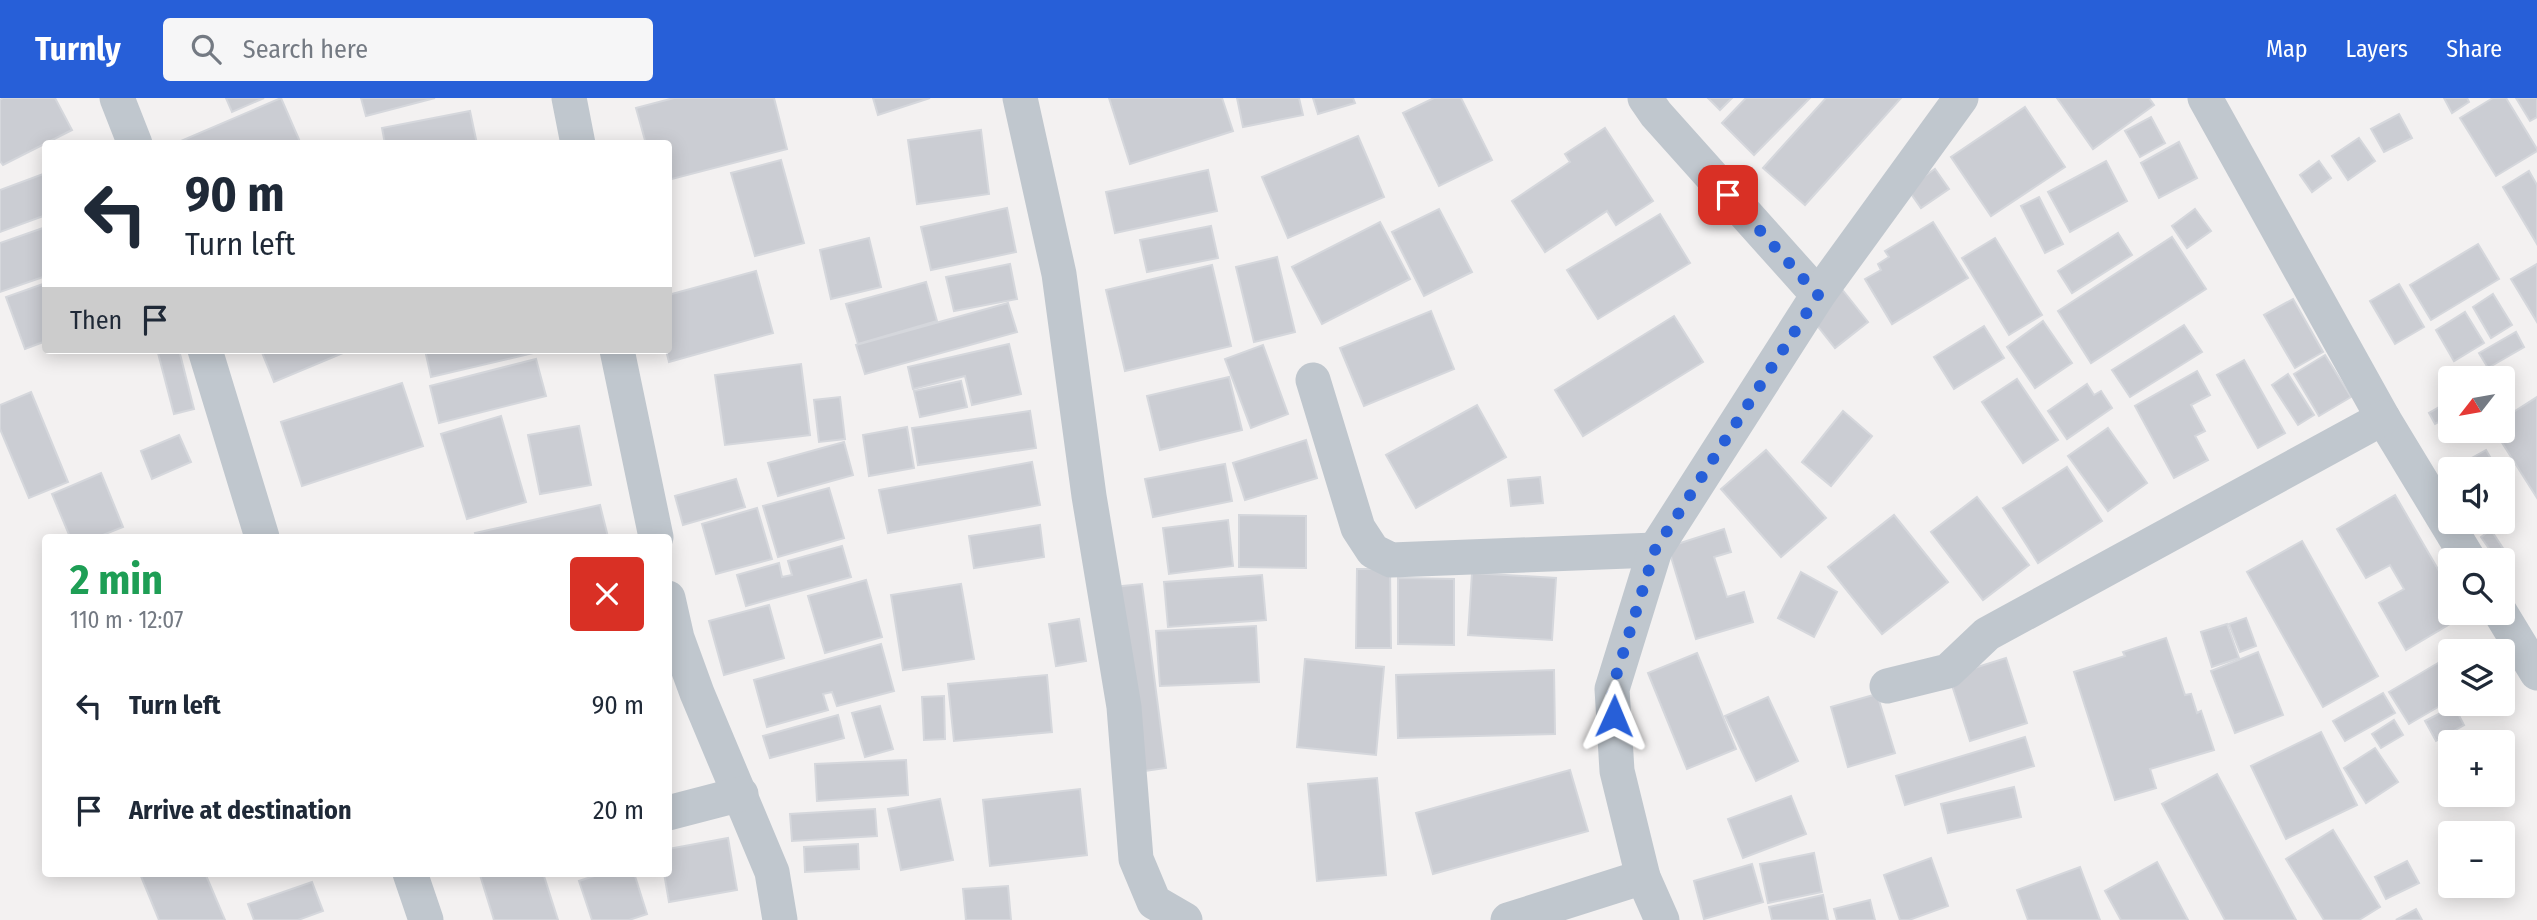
<!DOCTYPE html>
<html lang="en">
<head>
<meta charset="utf-8">
<style>
  body { margin:0; font-family:"Fira Sans Condensed",sans-serif; background:#f6f6f7; color:#1f2937; height:100vh; display:flex; flex-direction:column; font-size:26px; white-space:nowrap }
  * { box-sizing:border-box; margin:0 }
  p { font-size:23px; color:#747a83 }
  .icon { flex:none; width:38px; height:38px; fill:none; stroke:currentColor; stroke-width:2; stroke-linecap:round; stroke-linejoin:round }
  .map { position:relative; flex:1; overflow:hidden }
  .panel { position:absolute; left:42px; top:436px; width:630px; height:343px; display:flex; flex-direction:column; background:#fff; border-radius:7px; box-shadow:0 4px 18px #0003 }
  .panel>* { flex:none }
  .banner { position:absolute; left:42px; top:42px; width:630px; height:214px; border-radius:7px; box-shadow:0 4px 18px #0003; background:#fff; color:#1f2937; overflow:hidden }
  .needle { width:46px; rotate:239deg }
  .controls { position:absolute; left:2438px; top:268px; display:grid; gap:14px }
  .controls a { display:grid; place-items:center; width:77px; height:77px; border-radius:7px; background:#fff; box-shadow:0 4px 18px #0003; font-size:35px }
  .pin { position:absolute; display:grid; place-items:center; width:60px; height:60px; color:#fff; margin:-30px; border-radius:14px; box-shadow:0 4px 10px #0006 }
  .me { position:absolute; width:77px; margin:-38px; rotate:1deg; stroke-linejoin:round; filter:drop-shadow(0 0 5px #0008) }
  .turn { display:flex; align-items:center; gap:24px; height:147px; padding:0 28px; font-size:32px }
  .turn .icon { width:91px; height:91px; stroke-width:2.5 }
  .turn b { display:block; font-size:49px; line-height:60px }
  .then { display:flex; align-items:center; height:66px; padding:0 28px; background:#0003; gap:14px; font-size:26px }
  .round { display:grid; place-items:center; flex:none; width:74px; height:74px; border-radius:7px; background:#f6f6f7 }
  .head { display:flex; align-items:center; justify-content:space-between; height:119px; padding:0 28px }
  h1 { font-size:42px; font-weight:700; line-height:52px; color:#1e9e55 }
  ul { padding:0; list-style:none }
  li { display:flex; align-items:center; gap:21px; height:105px; padding:0 28px }
  li div { flex:1 }
  li b { display:block; font-size:26px }
  li em { font-style:normal }
  header { display:flex; align-items:center; gap:42px; box-sizing:border-box; height:98px; padding:0 35px; background:#275fd8; color:#fff }
  header strong { font-size:33px }
  nav { display:flex; gap:38px; margin-inline-start:auto; font-size:24px }
  .search { width:490px; height:63px; background:#f6f6f7; display:flex; align-items:center; gap:18px; box-sizing:border-box; padding:0 24px; border-radius:7px; color:#747a83; font-size:26px }
  .map>svg:first-child { display:block }
  .building { fill:#cbcdd3; stroke:#d5d7dc; stroke-width:2 }
  .lines { fill:none; stroke-linecap:round; stroke-linejoin:round }
  .minor { stroke:#c0c7ce; stroke-width:35 }
  .route { stroke:#275fd8; stroke-width:12; stroke-dasharray:0 21.6 }
</style>
</head>
<body>
<header>
<strong>Turnly</strong>
<div class="search"><svg class="icon" aria-label="search" viewBox="0 0 24 24"><circle cx="10" cy="10" r="6"/><path d="M15 15l6 6"/></svg>Search here</div>
<nav><a>Map</a><a>Layers</a><a>Share</a></nav>
</header>
<div class="map">
<svg width="2537" height="822" viewBox="0 0 2537 822">
  <rect width="100%" height="100%" fill="#f3f1f1"/>
  <g class="building">
    <polygon points="3,0 55,0 72,32 3,67 0,63 0,2"/>
    <polygon points="226,0 264,0 232,14"/>
    <polygon points="281,0 301,46 183,46 181,43"/>
    <polygon points="361,0 435,0 366,18"/>
    <polygon points="674,0 774,0 787,51 668,82 668,46 646,46 636,10"/>
    <polygon points="873,0 930,0 878,17"/>
    <polygon points="1109,0 1222,0 1233,33 1130,66"/>
    <polygon points="1237,0 1299,0 1303,17 1243,29"/>
    <polygon points="1313,0 1353,0 1355,5 1318,16"/>
    <polygon points="1434,0 1461,0 1492,62 1439,88 1403,15"/>
    <polygon points="1708,0 1732,0 1720,12"/>
    <polygon points="1746,0 1810,0 1754,57 1722,25"/>
    <polygon points="1826,0 1901,0 1805,107 1763,70"/>
    <polygon points="2057,0 2149,0 2154,7 2093,51"/>
    <polygon points="2444,0 2467,0 2469,4 2452,15"/>
    <polygon points="2493,0 2506,0 2537,51 2537,53 2496,78 2460,20"/>
    <polygon points="2516,0 2537,0 2537,19 2530,23"/>
    <polygon points="2025,9 2065,69 1991,118 1951,59"/>
    <polygon points="470,13 477,46 385,46 382,30"/>
    <polygon points="2399,16 2412,40 2384,54 2371,31"/>
    <polygon points="2151,19 2165,45 2140,59 2125,33"/>
    <polygon points="1605,30 1653,103 1616,127 1607,113 1545,154 1512,103 1570,64 1565,56"/>
    <polygon points="981,32 989,96 917,106 908,42"/>
    <polygon points="1358,38 1384,99 1288,140 1262,79"/>
    <polygon points="2359,40 2375,63 2348,82 2332,58"/>
    <polygon points="2179,44 2197,80 2159,100 2141,65"/>
    <polygon points="781,62 804,145 755,158 731,75"/>
    <polygon points="2106,63 2127,103 2070,134 2048,94"/>
    <polygon points="2319,63 2331,80 2312,94 2300,77"/>
    <polygon points="1935,71 1949,91 1921,110 1907,90"/>
    <polygon points="1208,72 1217,113 1115,135 1106,94"/>
    <polygon points="2529,73 2537,87 2537,146 2503,89"/>
    <polygon points="46,75 46,117 0,134 0,92"/>
    <polygon points="2039,99 2063,146 2045,155 2021,108"/>
    <polygon points="1007,110 1016,154 931,172 921,129"/>
    <polygon points="1439,111 1472,174 1424,198 1392,134"/>
    <polygon points="2195,111 2211,133 2187,150 2172,128"/>
    <polygon points="1660,116 1690,165 1598,221 1567,172"/>
    <polygon points="1380,124 1410,181 1322,226 1292,169"/>
    <polygon points="1933,124 1968,180 1892,226 1865,181 1881,172 1878,166 1889,159 1885,153"/>
    <polygon points="1211,128 1218,160 1147,174 1140,142"/>
    <polygon points="46,129 46,178 0,194 0,145"/>
    <polygon points="2118,135 2132,157 2072,195 2058,173"/>
    <polygon points="2172,139 2206,191 2091,265 2058,213"/>
    <polygon points="869,140 881,189 831,201 820,152"/>
    <polygon points="1995,140 2042,217 2009,237 1962,160"/>
    <polygon points="2478,146 2499,181 2431,222 2410,187"/>
    <polygon points="1277,159 1295,234 1254,244 1236,169"/>
    <polygon points="1010,166 1017,201 954,213 946,179"/>
    <polygon points="2537,166 2537,224 2511,181"/>
    <polygon points="1212,167 1231,248 1125,273 1106,192"/>
    <polygon points="756,173 773,235 669,264 666,252 668,252 668,197"/>
    <polygon points="926,184 937,223 858,246 846,206"/>
    <polygon points="46,185 46,243 25,251 6,199"/>
    <polygon points="2399,186 2424,229 2395,246 2370,203"/>
    <polygon points="1841,190 1868,224 1835,250 1808,216"/>
    <polygon points="2493,196 2512,227 2491,240 2473,209"/>
    <polygon points="2293,201 2323,254 2295,270 2264,217"/>
    <polygon points="1008,205 1017,234 865,276 856,247"/>
    <polygon points="1431,213 1454,271 1364,308 1340,250"/>
    <polygon points="2465,214 2484,245 2454,263 2436,232"/>
    <polygon points="1674,218 1703,264 1583,338 1555,292"/>
    <polygon points="2043,223 2072,265 2035,290 2007,249"/>
    <polygon points="2184,227 2202,254 2130,299 2112,272"/>
    <polygon points="1984,228 2004,260 1954,291 1934,259"/>
    <polygon points="2516,234 2524,249 2488,270 2479,255"/>
    <polygon points="1009,246 1021,296 972,307 965,278 913,291 908,269"/>
    <polygon points="1263,247 1288,316 1251,330 1225,261"/>
    <polygon points="170,252 179,252 194,311 174,316 158,255"/>
    <polygon points="261,252 350,252 274,284"/>
    <polygon points="425,252 546,252 431,279"/>
    <polygon points="2325,257 2351,299 2319,318 2294,276"/>
    <polygon points="536,261 546,298 439,325 430,288"/>
    <polygon points="2244,262 2285,335 2258,350 2217,277"/>
    <polygon points="801,266 810,337 725,347 715,277"/>
    <polygon points="2197,273 2210,297 2191,307 2205,333 2195,338 2208,362 2174,380 2135,308"/>
    <polygon points="2288,276 2314,317 2298,327 2272,287"/>
    <polygon points="1229,279 1242,332 1160,352 1147,298"/>
    <polygon points="2017,281 2058,342 2023,365 1982,304"/>
    <polygon points="961,283 967,309 920,319 914,293"/>
    <polygon points="402,285 423,348 302,388 281,324"/>
    <polygon points="2087,286 2094,297 2101,293 2112,310 2067,341 2048,313"/>
    <polygon points="31,294 68,384 29,400 0,331 0,307"/>
    <polygon points="2502,295 2515,313 2537,299 2537,400 2494,332 2502,332"/>
    <polygon points="840,299 845,341 819,344 814,302"/>
    <polygon points="2450,303 2450,318 2435,326 2429,315"/>
    <polygon points="1477,307 1506,359 1416,410 1386,357"/>
    <polygon points="1030,313 1036,350 918,367 912,330"/>
    <polygon points="1843,313 1872,338 1831,388 1802,364"/>
    <polygon points="501,318 526,404 467,421 441,336"/>
    <polygon points="2450,324 2450,332 2467,332 2453,343 2443,328"/>
    <polygon points="579,328 591,387 540,396 528,337"/>
    <polygon points="907,329 914,370 869,378 863,337"/>
    <polygon points="2108,330 2147,385 2108,413 2068,358"/>
    <polygon points="179,337 191,364 152,381 141,353"/>
    <polygon points="1306,342 1317,380 1245,402 1233,365"/>
    <polygon points="844,344 853,377 778,398 768,365"/>
    <polygon points="1766,352 1826,420 1781,459 1721,391"/>
    <polygon points="2486,352 2497,371 2452,371"/>
    <polygon points="1032,364 1040,407 888,435 879,392"/>
    <polygon points="1225,366 1232,403 1153,419 1145,381"/>
    <polygon points="2067,369 2102,423 2038,465 2003,410"/>
    <polygon points="101,375 123,429 98,439 70,439 52,396"/>
    <polygon points="1540,379 1543,405 1511,408 1508,382"/>
    <polygon points="736,381 745,409 683,427 675,398"/>
    <polygon points="829,390 844,440 778,459 763,408"/>
    <polygon points="2395,397 2450,492 2450,514 2463,514 2465,517 2406,552 2379,505 2404,491 2390,467 2366,480 2337,431"/>
    <polygon points="1977,399 2029,467 1983,502 1931,434"/>
    <polygon points="600,407 608,439 476,439 475,435"/>
    <polygon points="757,410 772,461 716,476 702,426"/>
    <polygon points="1239,417 1306,418 1306,470 1239,469"/>
    <polygon points="1894,417 1948,484 1882,536 1828,469"/>
    <polygon points="1228,422 1233,468 1169,476 1163,430"/>
    <polygon points="1040,427 1044,459 974,470 969,438"/>
    <polygon points="1724,431 1731,454 1714,459 1727,499 1744,494 1753,524 1696,541 1668,449"/>
    <polygon points="2491,432 2512,464 2502,470 2502,462 2497,462 2481,439"/>
    <polygon points="2302,443 2378,578 2323,609 2247,474"/>
    <polygon points="842,448 851,479 746,508 737,477 779,465 782,479 792,477 788,463"/>
    <polygon points="1357,471 1390,471 1391,550 1356,550"/>
    <polygon points="1801,474 1837,494 1814,539 1778,520"/>
    <polygon points="1472,475 1556,480 1552,542 1468,537"/>
    <polygon points="1262,477 1266,522 1168,529 1164,484"/>
    <polygon points="1398,480 1454,481 1454,547 1398,546"/>
    <polygon points="866,482 882,539 825,555 808,498"/>
    <polygon points="961,486 974,561 903,572 891,497"/>
    <polygon points="1142,486 1166,670 1137,674 1113,489"/>
    <polygon points="769,507 784,560 724,577 709,523"/>
    <polygon points="2246,520 2256,548 2240,554 2229,526"/>
    <polygon points="1079,521 1086,563 1056,568 1049,526"/>
    <polygon points="2227,526 2239,560 2212,569 2201,534"/>
    <polygon points="1256,528 1259,584 1160,588 1156,533"/>
    <polygon points="2166,540 2185,597 2191,596 2197,615 2201,613 2214,652 2150,671 2156,690 2115,702 2074,574 2125,558 2123,554"/>
    <polygon points="881,546 894,593 837,608 832,594 823,596 828,612 767,629 754,582"/>
    <polygon points="2258,554 2283,617 2235,635 2211,573"/>
    <polygon points="1697,555 1736,651 1687,671 1648,575"/>
    <polygon points="2006,560 2027,625 1970,643 1949,578"/>
    <polygon points="1305,561 1384,569 1376,657 1297,649"/>
    <polygon points="2438,565 2450,585 2450,602 2409,626 2389,594"/>
    <polygon points="1554,572 1555,636 1398,640 1396,577"/>
    <polygon points="1047,577 1052,634 954,643 948,586"/>
    <polygon points="2383,595 2395,615 2345,643 2333,623"/>
    <polygon points="1877,596 1895,655 1848,669 1831,609"/>
    <polygon points="944,598 945,641 924,642 922,599"/>
    <polygon points="1768,599 1798,663 1756,683 1725,618"/>
    <polygon points="880,608 893,651 865,659 852,615"/>
    <polygon points="2454,608 2464,627 2436,643 2425,623"/>
    <polygon points="838,617 844,640 770,660 763,638"/>
    <polygon points="2394,622 2403,637 2381,650 2372,636"/>
    <polygon points="2321,634 2357,707 2286,741 2251,668"/>
    <polygon points="2025,639 2034,668 1905,707 1896,678"/>
    <polygon points="2375,650 2398,684 2366,705 2344,670"/>
    <polygon points="906,662 908,697 817,703 815,666"/>
    <polygon points="1570,672 1588,733 1433,776 1416,715"/>
    <polygon points="2217,676 2296,822 2225,822 2162,706"/>
    <polygon points="1377,680 1386,777 1317,783 1308,686"/>
    <polygon points="2014,689 2021,719 1948,735 1941,706"/>
    <polygon points="1080,691 1087,757 990,768 983,702"/>
    <polygon points="1791,698 1806,736 1743,760 1728,721"/>
    <polygon points="940,701 953,762 901,772 888,711"/>
    <polygon points="875,711 877,738 792,743 790,716"/>
    <polygon points="2333,732 2380,809 2359,822 2324,822 2286,761"/>
    <polygon points="728,740 737,792 669,804 664,775 668,775 668,751"/>
    <polygon points="858,746 859,771 805,774 804,749"/>
    <polygon points="1814,755 1822,794 1768,805 1760,766"/>
    <polygon points="1931,760 1948,808 1909,822 1900,822 1884,777"/>
    <polygon points="2407,763 2419,785 2386,801 2375,779"/>
    <polygon points="2157,764 2188,822 2121,822 2105,793"/>
    <polygon points="1752,766 1763,804 1704,821 1694,783"/>
    <polygon points="2080,769 2100,822 2028,822 2017,792"/>
    <polygon points="142,775 205,775 225,822 159,822 140,776"/>
    <polygon points="488,775 543,775 558,822 494,822 480,777"/>
    <polygon points="603,775 634,775 647,816 629,822 592,822 579,783"/>
    <polygon points="312,784 323,813 298,822 254,822 248,806"/>
    <polygon points="1008,788 1011,822 966,822 963,791"/>
    <polygon points="1823,797 1828,822 1772,822 1769,809"/>
    <polygon points="1870,802 1875,822 1837,822 1834,811"/>
    <polygon points="2416,811 2422,822 2396,822"/>
  </g>
  <g class="lines">
    <g class="minor">
      <polyline points="117,0 135,46"/>
      <polyline points="569,0 578,46"/>
      <polyline points="1020,0 1059,176 1089,398 1124,609 1136,761 1154,804 1185,822"/>
      <polyline points="1645,0 1656,16 1818,197"/>
      <polyline points="2205,0 2383,320 2469,462"/>
      <polyline points="205,252 262,439"/>
      <polyline points="617,252 656,439"/>
      <polyline points="1313,282 1358,430 1373,453 1391,462 1655,452"/>
      <polyline points="668,500 677,540 697,595 772,774 780,822"/>
      <polyline points="2500,514 2537,575"/>
      <polyline points="1887,588 1948,573 1987,536 2383,320"/>
      <polyline points="668,715 741,696"/>
      <polyline points="410,775 426,822"/>
      <polyline points="1508,822 1643,779"/>
      <polyline points="1662,822 1643,779 1617,673 1612,591 1655,452 1818,197 1961,0"/>
    </g>
  </g>
  <g class="lines">
    <polyline class="route" points="1614,618 1612,591 1655,452 1818,197 1728,97"/>
  </g>
</svg>
<div class="controls">
<a><svg class="needle" viewBox="-14 -14 28 28"><path d="M0-13l5 13h-10z" fill="#e53935"/><path d="M0 13l5-13h-10z" fill="#747a83"/></svg></a>
<a><svg class="icon" aria-label="sound" viewBox="0 0 24 24"><path d="M4 9h4l5-4v14l-5-4H4zM17 9q2 3 0 6"/></svg></a>
<a><svg class="icon" aria-label="search" viewBox="0 0 24 24"><circle cx="10" cy="10" r="6"/><path d="M15 15l6 6"/></svg></a>
<a><svg class="icon" aria-label="layers" viewBox="0 0 24 24"><path d="M12 4l9 5-9 5-9-5zM3 14l9 5 9-5"/></svg></a>
<a>+</a>
<a>−</a>
</div>
<div class="pin" style="left:1728px;top:97px;background:#d93025"><svg class="icon" aria-label="arrive" viewBox="0 0 24 24"><path d="M6 21V4h12l-3 4 3 4H6"/></svg></div>
<svg class="me" style="left:1614px;top:618px" viewBox="-20 -20 40 40"><path d="M0-17L14 15 0 8-14 15z" fill="#275fd8" stroke="#fff" stroke-width="4"/></svg>
<div class="banner">
<div class="turn"><svg class="icon" aria-label="left" viewBox="0 0 24 24"><path d="M17 20v-9H6M10 6l-5 5 5 5"/></svg><div><b>90 m</b>Turn left</div></div>
<div class="then">Then<svg class="icon" aria-label="arrive" viewBox="0 0 24 24"><path d="M6 21V4h12l-3 4 3 4H6"/></svg></div>
</div>
<section class="panel">
<div class="head"><div><h1>2 min</h1><p>110 m · 12:07</p></div><a class="round" style="background:#d93025;color:#fff"><svg class="icon" aria-label="close" viewBox="0 0 24 24"><path d="M6 6l12 12M18 6L6 18"/></svg></a></div>
<ul>
<li><svg class="icon" aria-label="left" viewBox="0 0 24 24"><path d="M17 20v-9H6M10 6l-5 5 5 5"/></svg><div><b>Turn left</b></div><em>90 m</em></li>
<li><svg class="icon" aria-label="arrive" viewBox="0 0 24 24"><path d="M6 21V4h12l-3 4 3 4H6"/></svg><div><b>Arrive at destination</b></div><em>20 m</em></li>
</ul>
</section>
</div>
</body>
</html>
